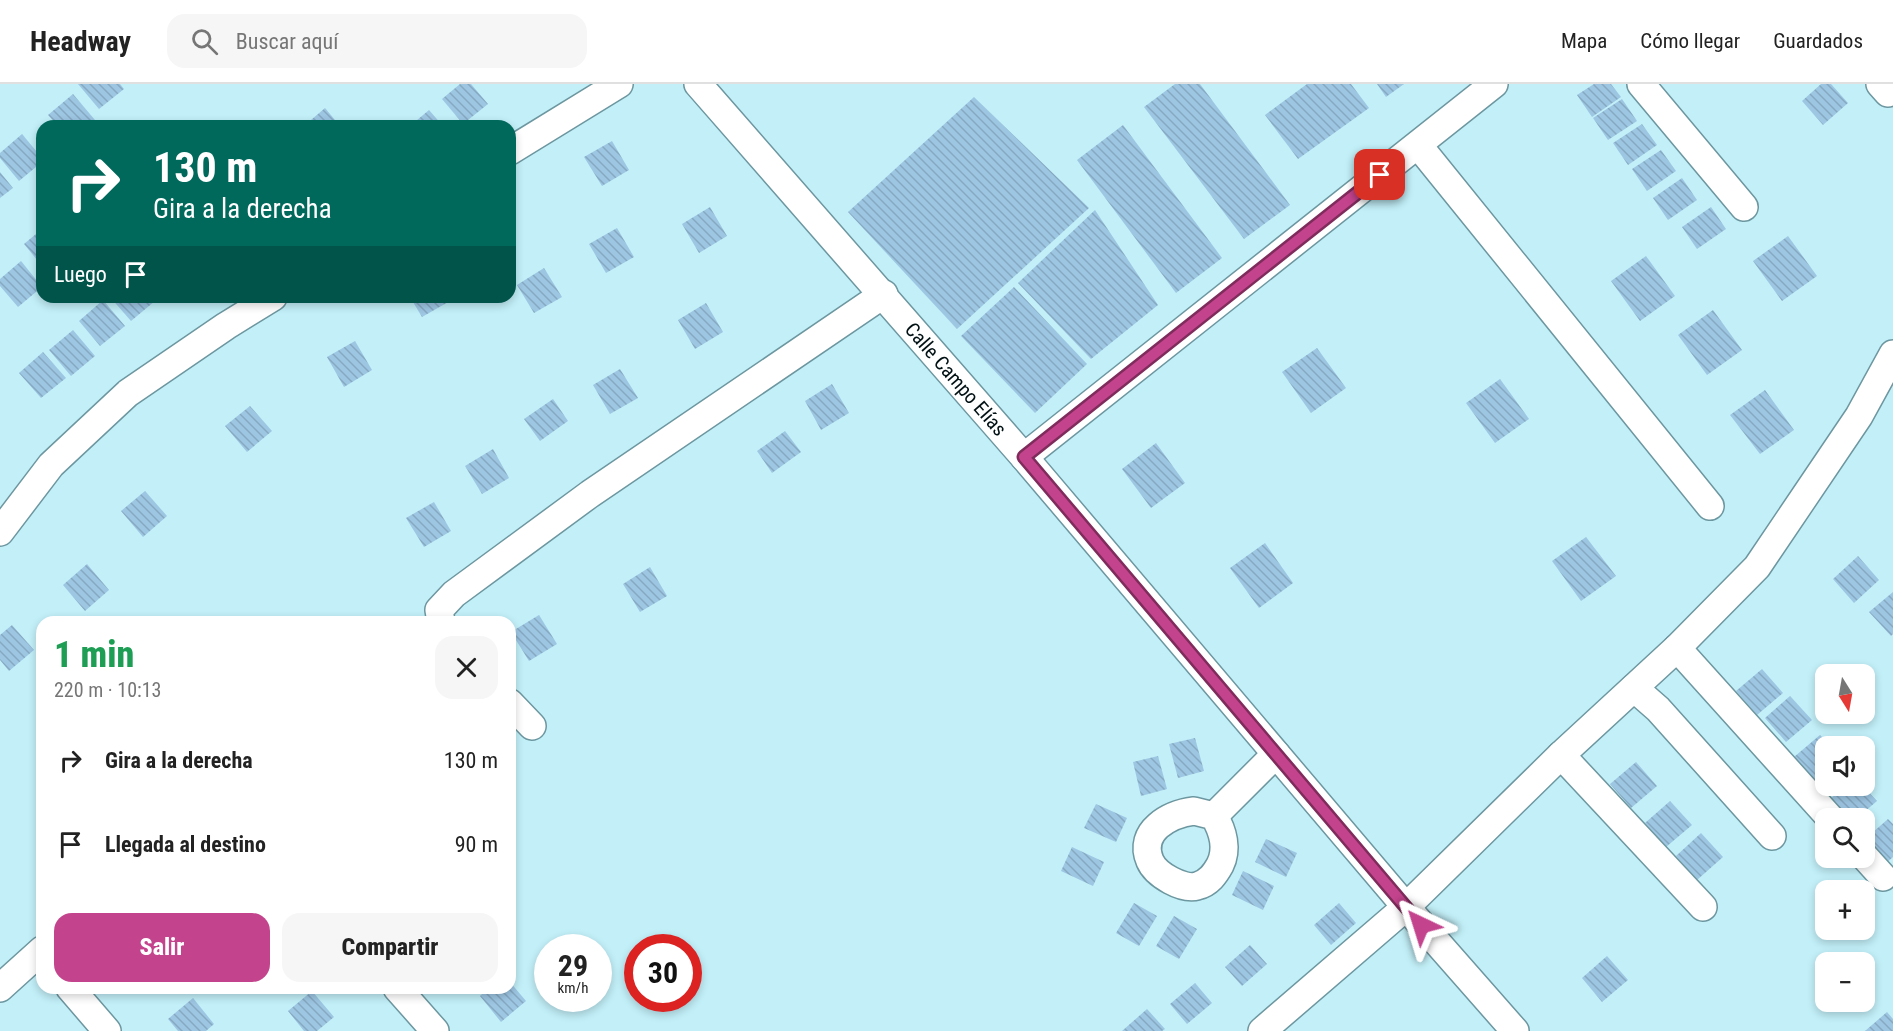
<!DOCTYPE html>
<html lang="es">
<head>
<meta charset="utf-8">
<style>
  body { margin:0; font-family:"Roboto Condensed",sans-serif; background:#f6f6f6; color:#222; height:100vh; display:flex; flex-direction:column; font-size:22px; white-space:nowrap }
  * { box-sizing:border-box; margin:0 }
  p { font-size:20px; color:#767676 }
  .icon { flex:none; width:33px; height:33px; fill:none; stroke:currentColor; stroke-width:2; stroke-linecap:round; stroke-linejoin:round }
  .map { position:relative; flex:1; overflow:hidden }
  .side { position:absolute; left:36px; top:532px; width:480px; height:378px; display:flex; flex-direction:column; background:#fff; border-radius:18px; box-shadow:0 3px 9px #0003 }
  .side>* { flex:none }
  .banner { position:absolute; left:36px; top:36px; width:480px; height:183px; border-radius:18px; box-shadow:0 3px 9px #0003; background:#00695c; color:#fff; overflow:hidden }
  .needle { width:39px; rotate:169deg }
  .controls { position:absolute; left:1815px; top:580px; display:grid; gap:12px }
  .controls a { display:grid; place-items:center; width:60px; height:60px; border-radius:12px; background:#fff; box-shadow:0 3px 9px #0003; font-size:30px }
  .speed { position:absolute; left:534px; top:850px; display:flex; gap:12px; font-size:30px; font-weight:700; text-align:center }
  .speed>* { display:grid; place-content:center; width:78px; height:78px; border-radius:50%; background:#fff; box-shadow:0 3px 9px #0003; line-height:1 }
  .speed small { font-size:15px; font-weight:400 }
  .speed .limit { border:9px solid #d22; background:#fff; color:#111 }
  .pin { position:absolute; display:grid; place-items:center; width:51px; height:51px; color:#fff; margin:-26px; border-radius:12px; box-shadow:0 3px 9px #0006 }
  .me { position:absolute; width:66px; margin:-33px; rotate:319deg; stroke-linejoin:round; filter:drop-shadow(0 0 4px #0008) }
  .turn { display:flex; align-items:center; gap:21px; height:126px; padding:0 18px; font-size:27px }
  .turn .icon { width:78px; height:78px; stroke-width:2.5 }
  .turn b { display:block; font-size:42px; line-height:51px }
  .then { display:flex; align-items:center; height:57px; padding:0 18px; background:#0003; gap:12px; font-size:22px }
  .round { display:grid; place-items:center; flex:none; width:63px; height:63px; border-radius:18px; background:#f6f6f6 }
  .head { display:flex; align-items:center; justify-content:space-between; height:102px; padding:0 18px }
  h1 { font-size:36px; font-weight:800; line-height:45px; color:#1e9e55 }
  .action { display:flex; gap:12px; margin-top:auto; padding:12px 18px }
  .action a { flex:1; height:69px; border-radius:18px; background:#c4438d; color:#fff; font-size:24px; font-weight:800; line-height:69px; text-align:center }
  .action a+a { background:#f6f6f6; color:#222 }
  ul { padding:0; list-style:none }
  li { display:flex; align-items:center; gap:18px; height:84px; padding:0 18px }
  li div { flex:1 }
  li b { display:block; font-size:22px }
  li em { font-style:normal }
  header { display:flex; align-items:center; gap:36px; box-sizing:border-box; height:84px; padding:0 30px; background:#fff; border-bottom:2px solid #e0e0e0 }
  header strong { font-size:28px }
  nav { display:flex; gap:33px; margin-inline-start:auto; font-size:21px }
  .search { width:420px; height:54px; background:#f6f6f6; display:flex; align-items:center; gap:15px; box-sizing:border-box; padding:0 21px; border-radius:18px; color:#767676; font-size:22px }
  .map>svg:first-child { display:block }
  .building { fill:url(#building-back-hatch) }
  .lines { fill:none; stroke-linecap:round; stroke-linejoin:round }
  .minor-casing { stroke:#6d97a0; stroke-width:30 }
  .minor { stroke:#fff; stroke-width:27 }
  .route-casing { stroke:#7f2c5c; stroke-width:15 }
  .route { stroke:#c4438d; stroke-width:10 }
  .labels { text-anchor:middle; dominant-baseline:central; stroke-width:6; stroke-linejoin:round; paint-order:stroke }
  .street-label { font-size:20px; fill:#021114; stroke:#def8fe }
</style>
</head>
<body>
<header>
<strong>Headway</strong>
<div class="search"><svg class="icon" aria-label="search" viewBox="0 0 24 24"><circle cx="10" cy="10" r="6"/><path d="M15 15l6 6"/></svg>Buscar aquí</div>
<nav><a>Mapa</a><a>Cómo llegar</a><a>Guardados</a></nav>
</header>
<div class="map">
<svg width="1893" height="947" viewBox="0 0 1893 947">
  <defs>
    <pattern id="building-back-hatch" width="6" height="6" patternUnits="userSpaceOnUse" patternTransform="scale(1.5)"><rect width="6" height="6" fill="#9dc6e3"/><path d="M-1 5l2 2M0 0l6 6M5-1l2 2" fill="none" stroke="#86a9c2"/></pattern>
  </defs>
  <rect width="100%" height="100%" fill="#c2eff8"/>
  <g class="building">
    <polygon points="78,0 120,0 124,5 99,25"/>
    <polygon points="460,0 471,0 488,20 463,40 442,15"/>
    <polygon points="1175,0 1200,0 1290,121 1244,155 1144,23"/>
    <polygon points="1307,0 1351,0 1369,24 1298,75 1265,31"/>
    <polygon points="1377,0 1404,0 1386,13"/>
    <polygon points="1594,0 1611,0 1621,13 1592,33 1577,11"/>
    <polygon points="1821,0 1831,0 1848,19 1823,41 1802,17"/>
    <polygon points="73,10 95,36 87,42 58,42 48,31"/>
    <polygon points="974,13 1089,124 957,245 848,128"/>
    <polygon points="1622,15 1637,37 1608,56 1593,34"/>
    <polygon points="325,24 340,42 304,42"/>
    <polygon points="429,26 443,42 410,42"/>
    <polygon points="1642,40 1657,61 1628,81 1613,59"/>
    <polygon points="1123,41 1222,174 1176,209 1077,76"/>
    <polygon points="22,50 42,74 42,78 19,97 0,74 0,69"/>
    <polygon points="612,57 629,86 602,102 584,73"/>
    <polygon points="1661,66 1676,87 1647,107 1632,85"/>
    <polygon points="0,88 13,104 0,114"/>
    <polygon points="1682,94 1697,116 1668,136 1653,114"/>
    <polygon points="710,123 727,152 699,169 682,140"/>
    <polygon points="1711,123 1726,145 1697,165 1682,143"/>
    <polygon points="1095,126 1158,221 1091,275 1018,199"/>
    <polygon points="617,144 634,173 606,189 589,160"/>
    <polygon points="42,145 42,182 24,160"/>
    <polygon points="1788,152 1817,192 1782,217 1753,177"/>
    <polygon points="1646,172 1675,212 1640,237 1611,197"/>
    <polygon points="21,177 42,203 18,223 0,202 0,195"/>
    <polygon points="544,184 562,213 534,229 517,201"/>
    <polygon points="1014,203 1087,280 1035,329 961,252"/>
    <polygon points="110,213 152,213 155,217 131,237"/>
    <polygon points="410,213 448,213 450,217 422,233"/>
    <polygon points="103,216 125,242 100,262 79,237"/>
    <polygon points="706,219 723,248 695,265 678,236"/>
    <polygon points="1713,226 1742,266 1707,291 1678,251"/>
    <polygon points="73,246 95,272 71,292 49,266"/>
    <polygon points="355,257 372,286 344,303 327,273"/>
    <polygon points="1317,264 1346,304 1311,329 1282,288"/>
    <polygon points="43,268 66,294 41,314 19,289"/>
    <polygon points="620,285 638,314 610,330 593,301"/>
    <polygon points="1500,295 1529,335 1495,359 1466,319"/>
    <polygon points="832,300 849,329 821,346 805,317"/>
    <polygon points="1765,306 1794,346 1760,370 1730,331"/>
    <polygon points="553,315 568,337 540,357 524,335"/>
    <polygon points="250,322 272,347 247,368 225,342"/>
    <polygon points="785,347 801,368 772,389 757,367"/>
    <polygon points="1156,359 1185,399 1151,424 1122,385"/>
    <polygon points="493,365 509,394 482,410 465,382"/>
    <polygon points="145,407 167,432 143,453 121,427"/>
    <polygon points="434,418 451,447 424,463 406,434"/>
    <polygon points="1586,453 1616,492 1581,517 1552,477"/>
    <polygon points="1265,459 1293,499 1259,524 1230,484"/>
    <polygon points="1858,472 1879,496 1854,519 1833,495"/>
    <polygon points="87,480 109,506 85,527 63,501"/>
    <polygon points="650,483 667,512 640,528 623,500"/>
    <polygon points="1893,508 1893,550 1891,552 1869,528"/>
    <polygon points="539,531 557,560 529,577 511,548"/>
    <polygon points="12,541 34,566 9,587 0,576 0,551"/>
    <polygon points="1762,585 1783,609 1757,631 1736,607"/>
    <polygon points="1790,612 1812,636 1786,658 1765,634"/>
    <polygon points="1820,651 1831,663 1826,663 1826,689 1816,697 1794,673"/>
    <polygon points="1195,654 1204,687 1178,694 1169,660"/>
    <polygon points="1158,672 1167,705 1141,712 1133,678"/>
    <polygon points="1636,678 1657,702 1631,724 1610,700"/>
    <polygon points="1846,702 1863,702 1877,717 1856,735 1847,735 1830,715"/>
    <polygon points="1670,717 1692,741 1666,763 1645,739"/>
    <polygon points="1096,720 1127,734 1116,758 1084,744"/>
    <polygon points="1888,735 1893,740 1893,773 1884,781 1864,759 1864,756"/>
    <polygon points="1701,749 1723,773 1697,796 1676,772"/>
    <polygon points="1266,755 1297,769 1286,793 1255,778"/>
    <polygon points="1072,763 1104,778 1093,802 1061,787"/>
    <polygon points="1243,787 1274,802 1263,826 1232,811"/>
    <polygon points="1134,819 1157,832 1139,862 1116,849"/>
    <polygon points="1339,819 1356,839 1331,861 1314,841"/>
    <polygon points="1174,832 1197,845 1179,875 1156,862"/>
    <polygon points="1250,861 1267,880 1242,902 1225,883"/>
    <polygon points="1607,872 1628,896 1602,918 1582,894"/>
    <polygon points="510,898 526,917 501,938 480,912 488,904 510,904"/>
    <polygon points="1195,899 1212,919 1187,940 1170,920"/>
    <polygon points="312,907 334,933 317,947 304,947 288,927"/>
    <polygon points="193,914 214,940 206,947 178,947 168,935"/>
    <polygon points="1147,925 1165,945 1162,947 1122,947"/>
    <polygon points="1887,928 1893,935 1893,947 1865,947"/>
  </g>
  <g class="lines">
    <g class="minor-casing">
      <g id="minor">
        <path id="s1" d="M698,0L1024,373L1406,823L1515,947"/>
        <polyline points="1641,0 1744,123"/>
        <polyline points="1880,0 1888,9"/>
        <polyline points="1418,61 1710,422"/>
        <polyline points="510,67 619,0"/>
        <polyline points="1024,373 1494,0"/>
        <polyline points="0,448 51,381 128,309 226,242 273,213"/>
        <polyline points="441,538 439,526 454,510 590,410 884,210"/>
        <polyline points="1677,564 1831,735"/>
        <polyline points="1634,604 1658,625 1772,752"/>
        <polyline points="510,619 532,642"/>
        <polyline points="1561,671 1703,823"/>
        <path d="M1194,727L1214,732C1223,747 1228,765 1220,781C1215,790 1209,799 1197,802C1183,806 1156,791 1150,777C1137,747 1170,730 1194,727Z"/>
        <polyline points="1214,732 1276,670"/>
        <polyline points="1864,772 1883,793"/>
        <polyline points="0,904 42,866"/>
        <polyline points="70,904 107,947"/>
        <polyline points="397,904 435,947"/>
        <polyline points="1262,947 1406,823 1561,671 1677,564 1757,483 1859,332 1893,270"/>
      </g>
    </g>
    <use href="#minor" class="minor"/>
  </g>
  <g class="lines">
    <g class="route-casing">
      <polyline id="route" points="1380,91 1024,373 1421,841"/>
    </g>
    <use href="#route" class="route"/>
  </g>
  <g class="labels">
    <g class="street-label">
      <text stroke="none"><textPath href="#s1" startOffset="392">Calle Campo Elías</textPath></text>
    </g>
  </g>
</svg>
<div class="controls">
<a><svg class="needle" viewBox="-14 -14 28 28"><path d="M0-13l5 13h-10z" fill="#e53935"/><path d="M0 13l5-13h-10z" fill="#767676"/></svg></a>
<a><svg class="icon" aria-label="sound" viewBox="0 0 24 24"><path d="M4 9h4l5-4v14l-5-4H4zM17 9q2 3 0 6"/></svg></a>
<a><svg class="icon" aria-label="search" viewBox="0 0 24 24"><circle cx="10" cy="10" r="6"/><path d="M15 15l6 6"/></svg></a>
<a>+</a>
<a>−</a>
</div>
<div class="speed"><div>29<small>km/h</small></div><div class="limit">30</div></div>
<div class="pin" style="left:1380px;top:91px;background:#d93025"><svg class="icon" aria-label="arrive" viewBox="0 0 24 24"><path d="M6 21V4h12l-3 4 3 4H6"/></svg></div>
<svg class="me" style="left:1421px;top:841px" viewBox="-20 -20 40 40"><path d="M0-17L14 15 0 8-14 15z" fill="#c4438d" stroke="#fff" stroke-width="4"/></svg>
<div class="banner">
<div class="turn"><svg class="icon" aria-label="right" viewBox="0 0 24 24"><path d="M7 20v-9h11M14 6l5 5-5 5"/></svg><div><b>130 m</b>Gira a la derecha</div></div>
<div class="then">Luego<svg class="icon" aria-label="arrive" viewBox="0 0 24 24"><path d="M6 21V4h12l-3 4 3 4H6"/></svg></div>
</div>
<section class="side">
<div class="head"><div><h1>1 min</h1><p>220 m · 10:13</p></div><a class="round"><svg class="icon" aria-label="close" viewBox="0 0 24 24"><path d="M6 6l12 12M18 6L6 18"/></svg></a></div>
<ul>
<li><svg class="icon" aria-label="right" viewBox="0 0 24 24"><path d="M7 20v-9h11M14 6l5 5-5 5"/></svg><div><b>Gira a la derecha</b></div><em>130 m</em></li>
<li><svg class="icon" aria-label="arrive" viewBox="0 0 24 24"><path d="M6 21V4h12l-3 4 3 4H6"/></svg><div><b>Llegada al destino</b></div><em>90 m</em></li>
</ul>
<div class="action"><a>Salir</a><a>Compartir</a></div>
</section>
</div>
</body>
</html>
